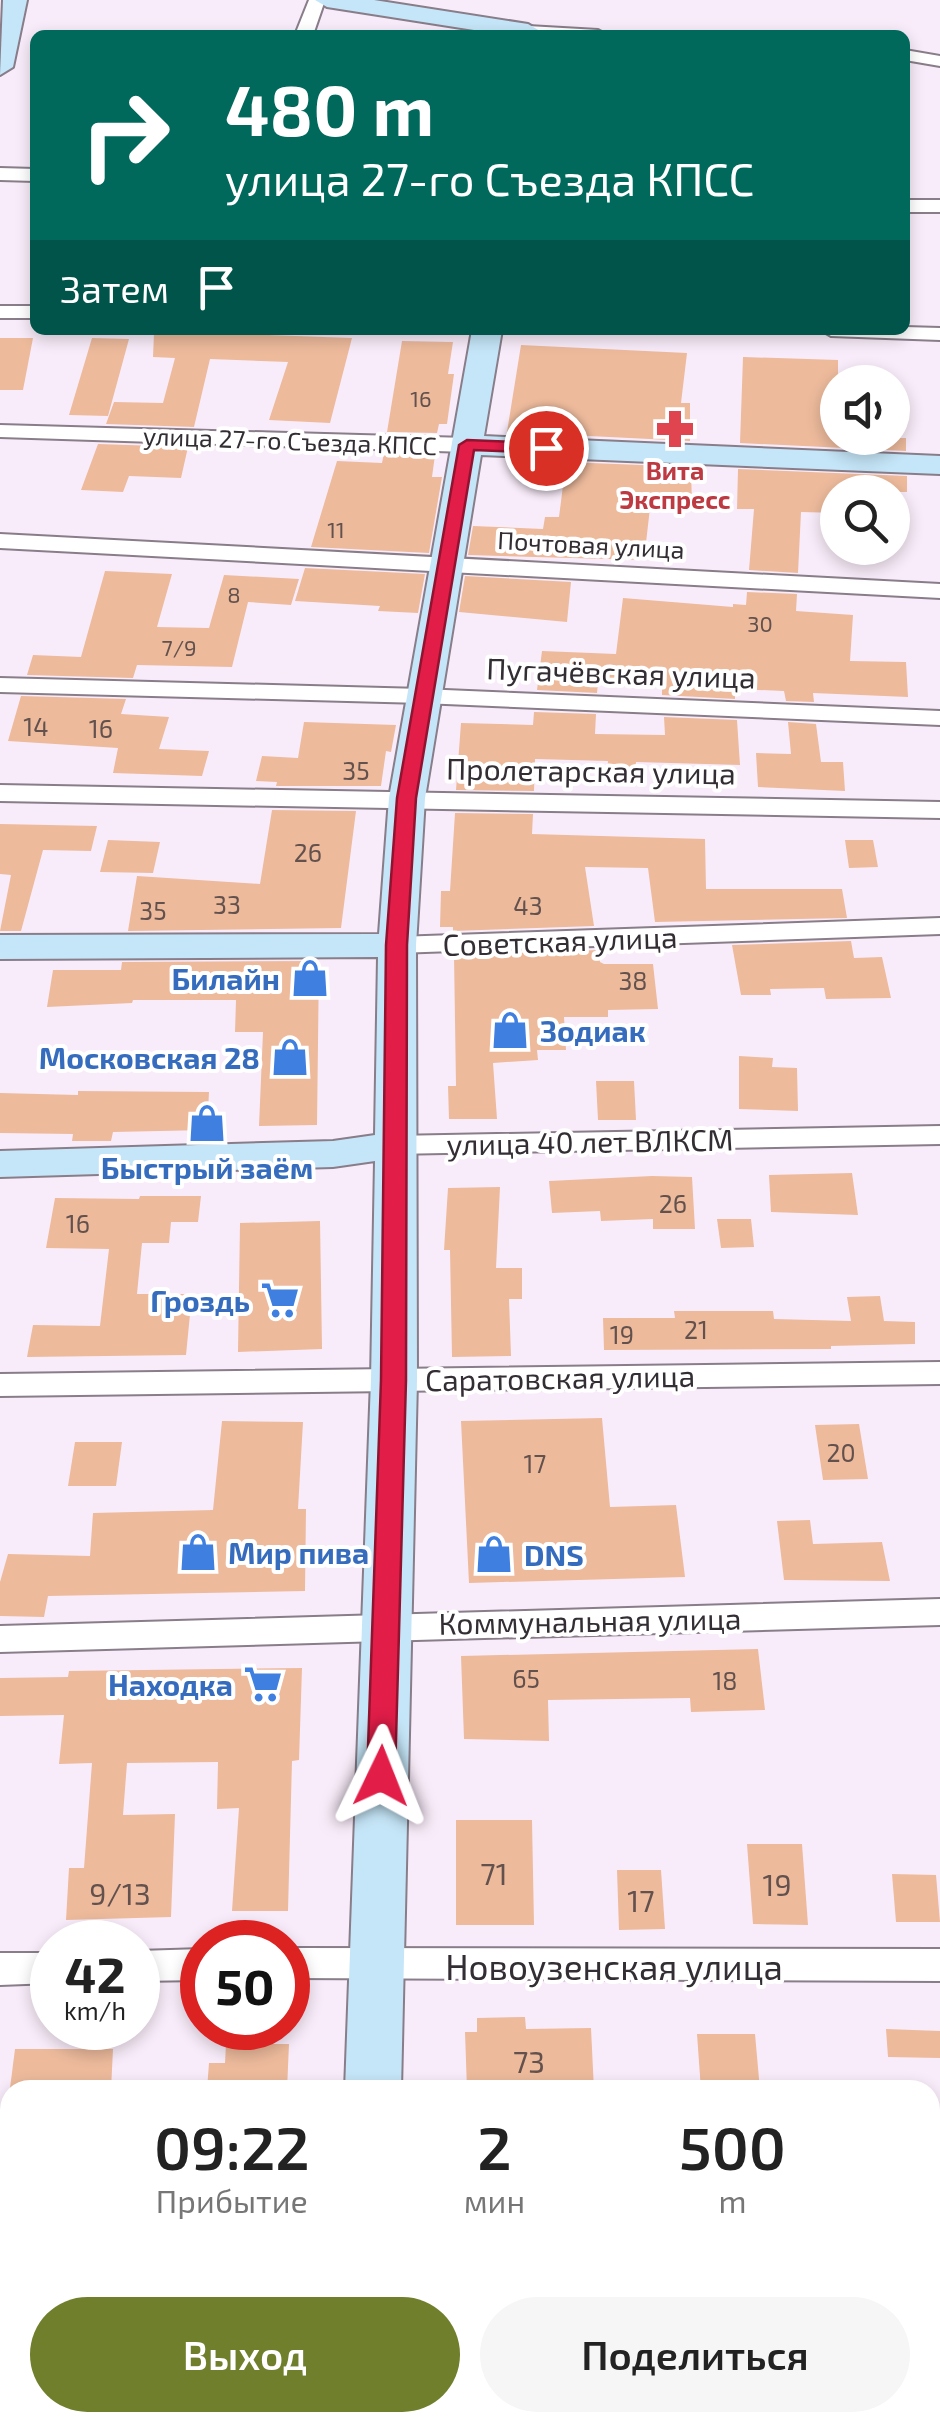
<!DOCTYPE html>
<html lang="ru">
<head>
<meta charset="utf-8">
<style>
  body { margin:0; font-family:"Exo 2",sans-serif; background:#f6f6f6; color:#222; height:100vh; display:flex; flex-direction:column; font-size:38px; white-space:nowrap }
  * { box-sizing:border-box; margin:0 }
  p { font-size:32px; color:#767676 }
  .icon { flex:none; width:55px; height:55px; fill:none; stroke:currentColor; stroke-width:2; stroke-linecap:round; stroke-linejoin:round }
  .map { position:relative; flex:1; overflow:hidden }
  .details { position:absolute; left:0px; top:2080px; width:940px; height:352px; display:flex; flex-direction:column; background:#fff; border-radius:30px 30px 0 0; box-shadow:0 5px 15px #0003 }
  .details>* { flex:none }
  .top-card { position:absolute; left:30px; top:30px; width:880px; height:305px; border-radius:15px; box-shadow:0 5px 15px #0003; background:#00695c; color:#fff; overflow:hidden }
  .controls { position:absolute; left:820px; top:365px; display:grid; gap:20px }
  .controls a { display:grid; place-items:center; width:90px; height:90px; border-radius:50%; background:#fff; box-shadow:0 5px 15px #0003; font-size:50px }
  .speed { position:absolute; left:30px; top:1920px; display:flex; gap:20px; font-size:50px; font-weight:700; text-align:center }
  .speed>* { display:grid; place-content:center; width:130px; height:130px; border-radius:50%; background:#fff; box-shadow:0 5px 15px #0003; line-height:1 }
  .speed small { font-size:25px; font-weight:400 }
  .speed .limit { border:15px solid #d22; background:#fff; color:#111 }
  .pin { position:absolute; display:grid; place-items:center; width:85px; height:85px; color:#fff; margin:-42px; border:5px solid #fff; border-radius:50%; box-shadow:0 2px 10px #0007 }
  .me { position:absolute; width:110px; margin:-55px; rotate:2deg; stroke-linejoin:round; filter:drop-shadow(0 0 8px #0008) }
  .turn { display:flex; align-items:center; gap:35px; height:210px; padding:0 30px; font-size:45px }
  .turn .icon { width:130px; height:130px; stroke-width:2.5 }
  .turn b { display:block; font-size:70px; line-height:85px }
  .then { display:flex; align-items:center; height:95px; padding:0 30px; background:#0003; gap:20px; font-size:38px }
  .eta { display:flex; justify-content:space-evenly; align-items:center; height:170px; text-align:center }
  .eta b { font-size:60px; font-weight:600; line-height:70px }
  .button { display:flex; gap:20px; margin-top:auto; padding:20px 30px }
  .button a { flex:1; height:115px; border-radius:60px; background:#707f2c; color:#fff; font-size:40px; font-weight:600; line-height:115px; text-align:center }
  .button a+a { background:#f6f6f6; color:#222 }
  .map>svg:first-child { display:block }
  .building { fill:#edba9c }
  .lines { fill:none; stroke-linecap:round; stroke-linejoin:round }
  .street-casing { stroke:#887d89; stroke-width:4 }
  .secondary-casing { stroke:#887d89; stroke-width:4 }
  .street { fill:#fff; fill-rule:evenodd }
  .secondary { fill:#c5e6f8; fill-rule:evenodd }
  .route { fill:#e11d48; stroke:#92132f; stroke-width:2.5 }
  .labels { text-anchor:middle; dominant-baseline:central; stroke-width:8; stroke-linejoin:round; paint-order:stroke }
  .far-number-label { font-size:22px; fill:#62514d }
  .far-street-label { font-size:25px; fill:#332e33; stroke:#fff }
  .far-health-label { font-size:25px; font-weight:bold; fill:#be3a42; stroke:#fff }
  .number-label { font-size:25px; fill:#62514d }
  .street-label { font-size:30px; fill:#332e33; stroke:#fff }
  .shop-label { font-size:30px; font-weight:bold; fill:#366cbe; stroke:#fff; text-anchor:end }
  .near-number-label { font-size:30px; fill:#62514d }
  .near-street-label { font-size:35px; fill:#332e33; stroke:#fff }
</style>
</head>
<body>
<div class="map">
<svg width="940" height="2431" viewBox="0 0 940 2431">
  <rect width="100%" height="100%" fill="#f9ecfa"/>
  <g class="building">
    <polygon points="154,333 239,334 352,338 330,423 269,420 288,362 210,359 194,427 106,424 114,402 163,403 175,358 153,357"/>
    <polygon points="0,338 33,338 23,390 0,390"/>
    <polygon points="92,338 129,339 108,416 69,415"/>
    <polygon points="402,341 453,342 448,374 454,374 447,424 439,424 437,433 387,432"/>
    <polygon points="521,345 687,353 681,403 690,403 690,441 507,432"/>
    <polygon points="743,357 838,360 838,438 906,438 906,451 740,443"/>
    <polygon points="98,444 188,447 181,478 129,476 123,492 81,490"/>
    <polygon points="384,453 435,455 432,477 442,477 429,553 311,547 337,461 382,463"/>
    <polygon points="566,462 691,467 692,507 650,508 644,560 468,555 473,526 543,529 545,517 559,517"/>
    <polygon points="738,469 907,476 907,492 838,492 838,513 801,512 798,573 749,570 754,509 737,509"/>
    <polygon points="305,568 425,574 418,613 378,611 380,606 295,601"/>
    <polygon points="105,571 172,574 157,627 209,628 224,575 299,579 291,605 248,602 232,667 137,665 133,678 27,675 33,655 81,657"/>
    <polygon points="465,576 571,582 567,622 459,612"/>
    <polygon points="747,592 797,594 796,611 853,615 850,661 906,662 908,697 813,693 814,702 786,701 784,691 735,689 735,699 662,695 662,686 598,683 597,693 537,690 542,651 616,654 623,598 733,607 733,604 746,605"/>
    <polygon points="21,696 126,699 121,714 169,717 159,749 209,751 202,776 113,773 118,748 8,741"/>
    <polygon points="534,712 596,714 595,734 665,735 664,717 737,720 740,765 636,762 635,774 607,773 608,761 535,759 534,791 456,790 461,723 533,725"/>
    <polygon points="304,722 396,725 391,752 386,751 381,786 276,786 277,782 256,781 262,756 298,758"/>
    <polygon points="788,722 816,724 821,762 843,762 845,791 758,787 756,753 791,754"/>
    <polygon points="272,810 356,811 341,928 128,931 137,876 260,884"/>
    <polygon points="455,813 533,814 532,834 705,839 706,889 842,889 847,918 655,922 648,868 585,867 594,926 453,931 453,927 440,927 441,891 450,891"/>
    <polygon points="0,824 97,826 91,851 43,850 21,931 0,931 11,875 0,874"/>
    <polygon points="108,840 160,842 153,873 100,872"/>
    <polygon points="845,840 873,840 878,867 849,868"/>
    <polygon points="851,941 854,958 882,957 891,998 826,999 824,988 770,989 771,995 741,995 732,945"/>
    <polygon points="598,950 600,962 604,964 653,964 658,1009 608,1010 608,1017 564,1017 566,1050 537,1050 538,1060 493,1063 497,1119 449,1119 448,1086 456,1086 454,955"/>
    <polygon points="319,961 317,1125 259,1126 263,1032 235,1032 236,1000 133,1000 132,1003 47,1007 53,970 121,970 122,962"/>
    <polygon points="739,1056 773,1058 772,1067 797,1068 798,1111 739,1109"/>
    <polygon points="596,1081 634,1081 636,1120 598,1120"/>
    <polygon points="78,1091 209,1092 207,1130 113,1132 111,1141 72,1141 73,1134 0,1133 0,1093 78,1095"/>
    <polygon points="852,1173 858,1215 771,1212 769,1175"/>
    <polygon points="652,1176 692,1177 695,1229 653,1229 653,1219 601,1221 600,1211 552,1213 549,1181"/>
    <polygon points="500,1187 496,1268 522,1268 522,1299 509,1299 511,1356 452,1357 450,1250 444,1250 448,1188"/>
    <polygon points="140,1196 201,1196 198,1222 171,1222 169,1243 142,1243 137,1294 192,1294 186,1355 27,1357 33,1325 100,1326 109,1249 46,1248 55,1198 139,1199"/>
    <polygon points="717,1219 751,1219 754,1247 721,1248"/>
    <polygon points="320,1221 322,1349 238,1352 240,1223"/>
    <polygon points="880,1296 884,1321 915,1322 915,1344 831,1346 831,1349 604,1350 603,1318 675,1318 674,1311 773,1311 774,1319 851,1321 847,1297"/>
    <polygon points="602,1418 610,1507 676,1505 685,1577 469,1583 461,1421"/>
    <polygon points="222,1421 303,1422 298,1509 306,1509 305,1591 48,1596 44,1617 0,1616 0,1582 8,1554 90,1556 93,1513 213,1510"/>
    <polygon points="859,1424 868,1479 823,1480 815,1425"/>
    <polygon points="75,1442 122,1442 116,1486 68,1486"/>
    <polygon points="810,1520 813,1544 882,1542 890,1581 784,1580 777,1521"/>
    <polygon points="758,1649 765,1710 691,1712 690,1698 548,1700 549,1741 464,1739 461,1656"/>
    <polygon points="302,1668 299,1760 292,1761 288,1911 232,1911 239,1808 217,1809 218,1762 127,1763 123,1815 175,1814 171,1917 66,1920 69,1868 84,1868 92,1763 59,1764 64,1715 0,1716 0,1678 68,1677 69,1671"/>
    <polygon points="456,1820 532,1820 534,1925 456,1925"/>
    <polygon points="747,1844 802,1844 808,1925 753,1924"/>
    <polygon points="617,1870 661,1870 665,1929 619,1930"/>
    <polygon points="892,1874 936,1875 940,1922 896,1922"/>
    <polygon points="525,2017 526,2029 591,2028 594,2090 467,2090 465,2032 477,2032 477,2018"/>
    <polygon points="886,2029 940,2031 940,2058 888,2057"/>
    <polygon points="697,2034 755,2034 760,2090 701,2090"/>
    <polygon points="226,2044 289,2044 287,2090 207,2089 209,2063 225,2063"/>
    <polygon points="15,2049 113,2049 111,2090 10,2088"/>
  </g>
  <g class="lines">
    <g class="street-casing">
      <g id="street">
        <polygon points="309,0 325,0 313,35 295,35"/>
        <polygon points="528,26 598,30 607,35 522,35 519,31"/>
        <polygon points="905,50 940,56 940,66 905,60"/>
        <polygon points="0,168 35,169 35,181 0,180"/>
        <rect x="905" y="200" width="35" height="12"/>
        <rect x="0" y="306" width="35" height="12"/>
        <polygon points="905,327 940,328 940,340 831,336 821,330 905,330"/>
        <polygon points="0,425 467,438 478,445 467,452 0,437"/>
        <polygon points="0,534 940,584 940,598 0,548"/>
        <polygon points="0,678 422,689 940,711 940,725 422,703 0,692"/>
        <polygon points="0,785 940,802 940,818 0,801"/>
        <polygon points="940,918 940,934 397,953 383,945 397,937"/>
        <polygon points="940,1126 940,1144 393,1154 383,1151 378,1145 383,1139 393,1136"/>
        <polygon points="940,1362 940,1384 0,1396 0,1374"/>
        <polygon points="940,1599 940,1625 0,1652 0,1626"/>
        <polygon points="288,1948 940,1949 940,1981 288,1978"/>
        <polygon points="202,1949 202,1980 138,1981 138,1951"/>
        <polygon points="0,1953 52,1953 52,1983 0,1985"/>
        <rect x="930" y="2334" width="10" height="38"/>
        <rect x="0" y="2361" width="10" height="38"/>
      </g>
    </g>
    <g class="secondary-casing">
      <g id="secondary">
        <polygon points="3,0 27,0 13,67 0,75"/>
        <polygon points="315,0 374,0 528,24 540,31 537,35 506,35 327,7"/>
        <polygon points="472,330 502,330 484,436 940,456 940,474 481,455 425,798 416,945 417,1380 401,2090 345,2090 371,1380 375,1161 333,1167 0,1177 0,1151 333,1141 375,1135 378,957 0,959 0,935 379,934 389,798"/>
        <rect x="338" y="2422" width="60" height="9"/>
      </g>
    </g>
    <use href="#street" class="street"/>
    <use href="#secondary" class="secondary"/>
  </g>
  <polygon class="route" points="467,440 546,443 554,448 546,453 474,450 416,798 407,945 406,1380 395,1776 391,1784 381,1787 371,1784 367,1776 381,1380 386,945 397,798 459,445"/>
  <defs>
    <g id="pharmacy-bare" transform="scale(3)"><path d="M-2-6h4v4h4v4h-4v4h-4v-4h-4v-4h4Z" fill="#e0444e" stroke="#fff" stroke-width="2.5" paint-order="stroke"/></g>
    <g id="shop-bare" transform="scale(3)"><path d="M-5-2.5h2.3a2.7 3.5 0 0 1 5.4 0H5L5.5 6h-11ZM-1.5-2.5h3a1.5 2.3 0 0 0-3 0Z" fill="#3f7fe0" stroke="#fff" stroke-width="2.5" paint-order="stroke"/></g>
    <g id="supermarket-bare" transform="scale(3)"><path d="M-6-5.5h2.5l.6 2H6L4.5 2H-2.5L-4.4-4H-6ZM-1.5 3.2a1.3 1.3 0 1 0 .1 0ZM3 3.2a1.3 1.3 0 1 0 .1 0Z" fill="#3f7fe0" stroke="#fff" stroke-width="2.5" paint-order="stroke"/></g>
  </defs>
  <g fill-rule="evenodd">
    <use href="#pharmacy-bare" x="675" y="429"/>
    <use href="#shop-bare" x="310" y="978"/>
    <use href="#shop-bare" x="510" y="1030"/>
    <use href="#shop-bare" x="290" y="1057"/>
    <use href="#shop-bare" x="207" y="1123"/>
    <use href="#supermarket-bare" x="280" y="1300"/>
    <use href="#shop-bare" x="198" y="1552"/>
    <use href="#shop-bare" x="494" y="1554"/>
    <use href="#supermarket-bare" x="263" y="1684"/>
  </g>
  <g class="labels">
    <g class="far-number-label">
      <text x="421" y="398">16</text>
      <text x="336" y="529">11</text>
      <text x="234" y="594">8</text>
      <text x="760" y="623">30</text>
      <text x="179" y="647">7/9</text>
    </g>
    <g class="far-street-label">
      <text transform="translate(290 440) rotate(2)">улица 27-го Съезда КПСС</text>
      <text transform="translate(591 544) rotate(3)">Почтовая улица</text>
    </g>
    <g class="far-health-label">
      <text x="675" y="470">Вита<tspan x="675" dy="29">Экспресс</tspan></text>
    </g>
    <g class="number-label">
      <text x="36" y="726">14</text>
      <text x="101" y="728">16</text>
      <text x="356" y="770">35</text>
      <text x="308" y="852">26</text>
      <text x="227" y="904">33</text>
      <text x="528" y="905">43</text>
      <text x="153" y="910">35</text>
      <text x="633" y="980">38</text>
      <text x="673" y="1203">26</text>
      <text x="78" y="1223">16</text>
      <text x="696" y="1329">21</text>
      <text x="622" y="1334">19</text>
      <text x="841" y="1452">20</text>
      <text x="535" y="1463">17</text>
      <text x="526" y="1678">65</text>
      <text x="725" y="1680">18</text>
    </g>
    <g class="street-label">
      <text transform="translate(621 672) rotate(2)">Пугачёвская улица</text>
      <text transform="translate(591 770) rotate(1)">Пролетарская улица</text>
      <text transform="translate(560 940) rotate(-2)">Советская улица</text>
      <text transform="translate(590 1141) rotate(-1)">улица 40 лет ВЛКСМ</text>
      <text transform="translate(560 1377) rotate(-1)">Саратовская улица</text>
      <text transform="translate(590 1620) rotate(-1)">Коммунальная улица</text>
    </g>
    <g class="shop-label">
      <text x="280" y="978">Билайн</text>
      <text x="540" y="1030" text-anchor="start">Зодиак</text>
      <text x="260" y="1057">Московская 28</text>
      <text x="207" y="1167" text-anchor="middle">Быстрый заём</text>
      <text x="250" y="1300">Гроздь</text>
      <text x="228" y="1552" text-anchor="start">Мир пива</text>
      <text x="524" y="1554" text-anchor="start">DNS</text>
      <text x="233" y="1684">Находка</text>
    </g>
    <g class="near-number-label">
      <text x="494" y="1873">71</text>
      <text x="777" y="1884">19</text>
      <text x="120" y="1893">9/13</text>
      <text x="641" y="1900">17</text>
      <text x="529" y="2061">73</text>
    </g>
    <g class="near-street-label">
      <text x="614" y="1966">Новоузенская улица</text>
    </g>
  </g>
</svg>
<div class="controls">
<a><svg class="icon" aria-label="sound" viewBox="0 0 24 24"><path d="M4 9h4l5-4v14l-5-4H4zM17 9q2 3 0 6"/></svg></a>
<a><svg class="icon" aria-label="search" viewBox="0 0 24 24"><circle cx="10" cy="10" r="6"/><path d="M15 15l6 6"/></svg></a>
</div>
<div class="speed"><div>42<small>km/h</small></div><div class="limit">50</div></div>
<div class="pin" style="left:546px;top:448px;background:#d93025"><svg class="icon" aria-label="arrive" viewBox="0 0 24 24"><path d="M6 21V4h12l-3 4 3 4H6"/></svg></div>
<svg class="me" style="left:381px;top:1776px" viewBox="-20 -20 40 40"><path d="M0-17L14 15 0 8-14 15z" fill="#e11d48" stroke="#fff" stroke-width="4"/></svg>
<div class="top-card">
<div class="turn"><svg class="icon" aria-label="right" viewBox="0 0 24 24"><path d="M7 20v-9h11M14 6l5 5-5 5"/></svg><div><b>480 m</b>улица 27-го Съезда КПСС</div></div>
<div class="then">Затем<svg class="icon" aria-label="arrive" viewBox="0 0 24 24"><path d="M6 21V4h12l-3 4 3 4H6"/></svg></div>
</div>
<section class="details">
<div class="eta">
<div><b>09:22</b><p>Прибытие</p></div>
<div><b>2</b><p>мин</p></div>
<div><b>500</b><p>m</p></div>
</div>
<div class="button"><a>Выход</a><a>Поделиться</a></div>
</section>
</div>
</body>
</html>
